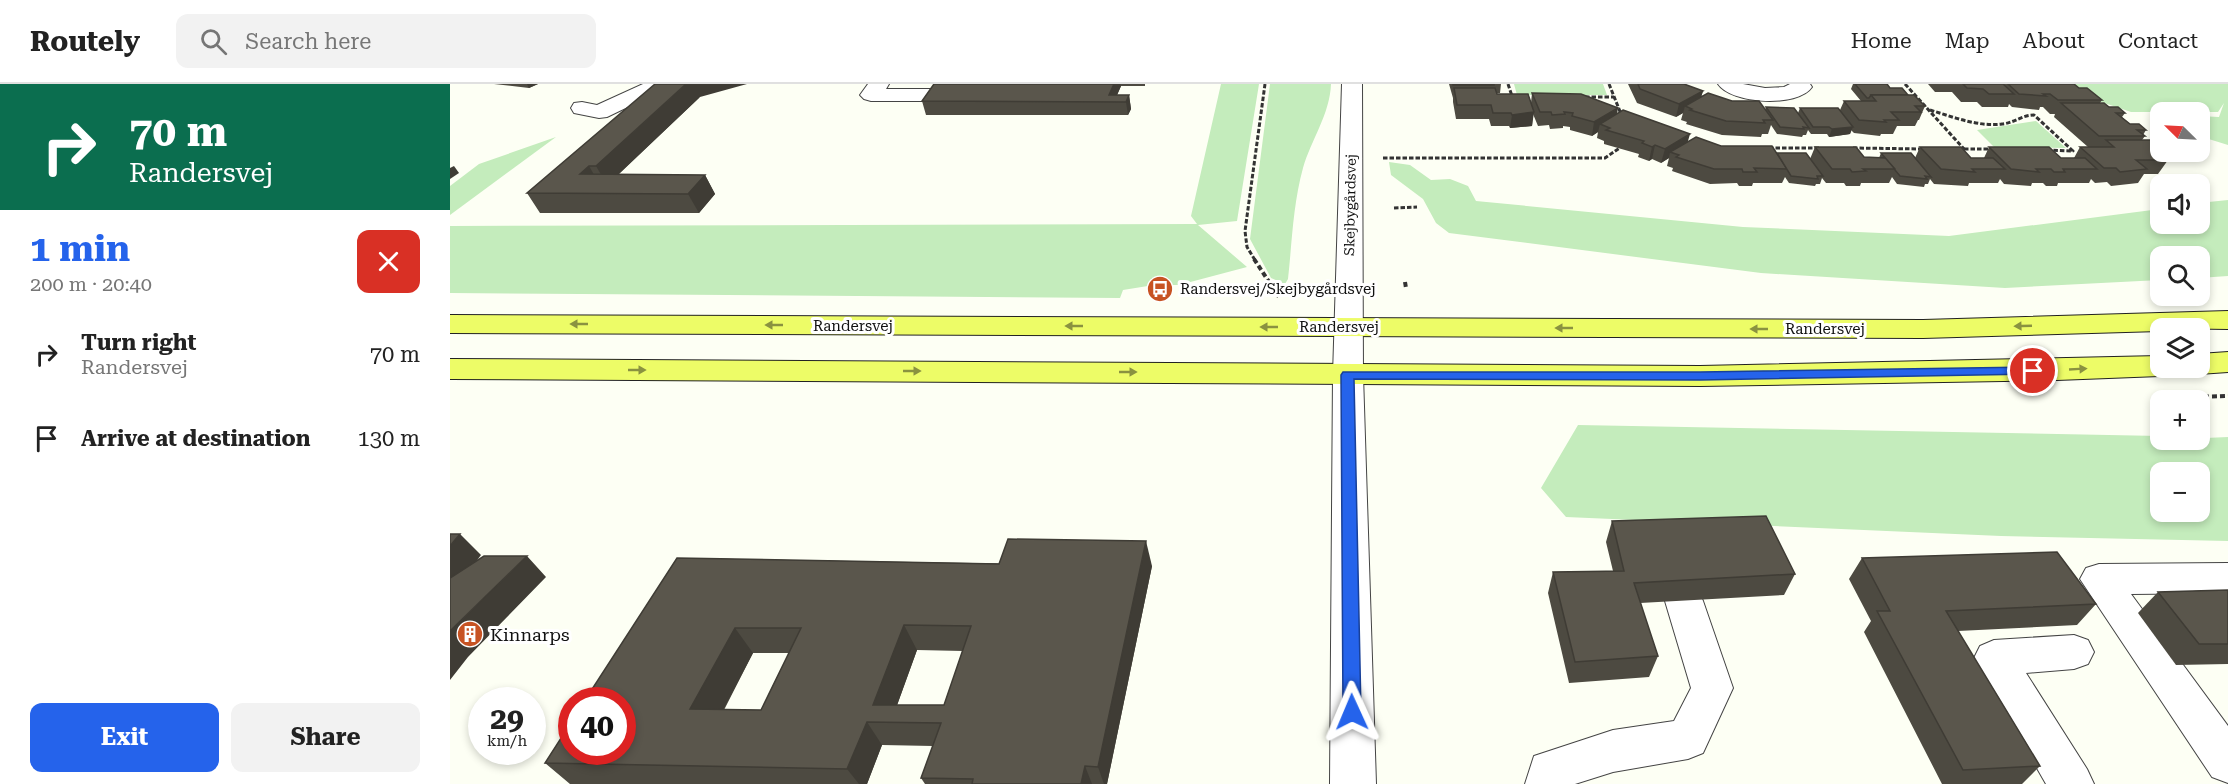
<!DOCTYPE html>
<html lang="en">
<head>
<meta charset="utf-8">
<style>
  body { margin:0; font-family:"Roboto Serif",serif; background:#f2f2f2; color:#222; height:100vh; display:flex; flex-direction:column; font-size:22px; white-space:nowrap }
  * { box-sizing:border-box; margin:0 }
  p { font-size:20px; color:#767676 }
  .icon { flex:none; width:33px; height:33px; fill:none; stroke:currentColor; stroke-width:2; stroke-linecap:round; stroke-linejoin:round }
  .map { position:relative; flex:1; overflow:hidden }
  .side { display:flex; flex-direction:column; background:#fff; width:450px }
  .side>* { flex:none }
  .hud { background:#0b6e4f; color:#fff; overflow:hidden }
  .needle { width:39px; rotate:294deg }
  .controls { position:absolute; left:1700px; top:18px; display:grid; gap:12px }
  .controls a { display:grid; place-items:center; width:60px; height:60px; border-radius:12px; background:#fff; box-shadow:0 3px 9px #0003; font-size:30px }
  .speed { position:absolute; left:18px; top:603px; display:flex; gap:12px; font-size:30px; font-weight:700; text-align:center }
  .speed>* { display:grid; place-content:center; width:78px; height:78px; border-radius:50%; background:#fff; box-shadow:0 3px 9px #0003; line-height:1 }
  .speed small { font-size:15px; font-weight:400 }
  .speed .limit { border:9px solid #d22; background:#fff; color:#111 }
  .pin { position:absolute; display:grid; place-items:center; width:51px; height:51px; color:#fff; margin:-26px; border:3px solid #fff; border-radius:50%; box-shadow:0 2px 6px #0007 }
  .me { position:absolute; width:66px; margin:-33px; rotate:359deg; stroke-linejoin:round; filter:drop-shadow(0 0 4px #0008) }
  .turn { display:flex; align-items:center; gap:21px; height:126px; padding:0 30px; font-size:27px }
  .turn .icon { width:78px; height:78px; stroke-width:2.5 }
  .turn b { display:block; font-size:42px; line-height:51px }
  .round { display:grid; place-items:center; flex:none; width:63px; height:63px; border-radius:12px; background:#f2f2f2 }
  .head { display:flex; align-items:center; justify-content:space-between; height:102px; padding:0 30px }
  h1 { font-size:36px; font-weight:700; line-height:45px; color:#2563eb }
  .button { display:flex; gap:12px; margin-top:auto; padding:12px 30px }
  .button a { flex:1; height:69px; border-radius:12px; background:#2563eb; color:#fff; font-size:24px; font-weight:700; line-height:69px; text-align:center }
  .button a+a { background:#f2f2f2; color:#222 }
  ul { padding:0; list-style:none }
  li { display:flex; align-items:center; gap:18px; height:84px; padding:0 30px }
  li div { flex:1 }
  li b { display:block; font-size:22px }
  li em { font-style:normal }
  header { display:flex; align-items:center; gap:36px; box-sizing:border-box; height:84px; padding:0 30px; background:#fff; border-bottom:2px solid #e0e0e0 }
  header strong { font-size:28px }
  nav { display:flex; gap:33px; margin-inline-start:auto; font-size:21px }
  .search { width:420px; height:54px; background:#f2f2f2; display:flex; align-items:center; gap:15px; box-sizing:border-box; padding:0 21px; border-radius:12px; color:#767676; font-size:22px }
  main { display:flex; flex:1; min-height:0 }
  .map>svg:first-child { display:block }
  .green { fill:#c4ecbc; fill-rule:evenodd }
  .lines { fill:none; stroke-linecap:round; stroke-linejoin:round }
  .minor-casing { stroke:#444; stroke-width:2 }
  .major-casing { stroke:#222; stroke-width:2 }
  .path-far1 { stroke:#333; stroke-width:3; stroke-dasharray:4.5 2; stroke-linecap:butt }
  .path { stroke:#333; stroke-width:4; stroke-dasharray:5 3; stroke-linecap:butt }
  .minor { fill:#fff; fill-rule:evenodd }
  .major { fill:#edfc67; fill-rule:evenodd }
  .wall { fill:#4d4a41; fill-rule:evenodd }
  .shaded-wall { fill:#3f3c35 }
  .building { fill:#5a564c; stroke:#3f3c35; stroke-width:1.5; fill-rule:evenodd }
  .oneway { fill:#8a9240 }
  .route { fill:#2563eb; stroke:#184099; stroke-width:1.5 }
  .labels { text-anchor:middle; dominant-baseline:central; stroke-width:6; stroke-linejoin:round; paint-order:stroke }
  .far-street-label { font-size:14px; fill:#111; stroke:#fff }
  .poi-label { font-size:15px; fill:#111; stroke:#fff; text-anchor:start }
  .street-label { font-size:15px; fill:#111; stroke:#fff }
  .near-poi-label { font-size:18px; fill:#111; stroke:#fff; text-anchor:start }
</style>
</head>
<body>
<header>
<strong>Routely</strong>
<div class="search"><svg class="icon" aria-label="search" viewBox="0 0 24 24"><circle cx="10" cy="10" r="6"/><path d="M15 15l6 6"/></svg>Search here</div>
<nav><a>Home</a><a>Map</a><a>About</a><a>Contact</a></nav>
</header>
<main>
<section class="side">
<div class="hud">
<div class="turn"><svg class="icon" aria-label="right" viewBox="0 0 24 24"><path d="M7 20v-9h11M14 6l5 5-5 5"/></svg><div><b>70 m</b>Randersvej</div></div>
</div>
<div class="head"><div><h1>1 min</h1><p>200 m · 20:40</p></div><a class="round" style="background:#d93025;color:#fff"><svg class="icon" aria-label="close" viewBox="0 0 24 24"><path d="M6 6l12 12M18 6L6 18"/></svg></a></div>
<ul>
<li><svg class="icon" aria-label="right" viewBox="0 0 24 24"><path d="M7 20v-9h11M14 6l5 5-5 5"/></svg><div><b>Turn right</b><p>Randersvej</p></div><em>70 m</em></li>
<li><svg class="icon" aria-label="arrive" viewBox="0 0 24 24"><path d="M6 21V4h12l-3 4 3 4H6"/></svg><div><b>Arrive at destination</b></div><em>130 m</em></li>
</ul>
<div class="button"><a>Exit</a><a>Share</a></div>
</section>
<div class="map">
<svg width="1778" height="700" viewBox="0 0 1778 700">
  <rect width="100%" height="100%" fill="#fdfff4"/>
  <g class="green">
    <polygon points="771,0 809,0 787,137 748,141 797,183 729,201 704,201 673,206 670,214 0,209 0,142 747,140 741,132"/>
    <path d="M820,0H881C880,30 861,56 853,84C843,120 842,159 838,195L835,200L821,194L800,155Z"/>
    <polygon points="1064,0 1153,0 1157,11 1067,11"/>
    <polygon points="1598,0 1778,0 1778,61 1749,52 1749,32 1769,33 1774,19 1768,28 1681,28"/>
    <polygon points="1586,37 1616,64 1544,63 1527,46"/>
    <polygon points="106,53 0,131 0,102 29,80"/>
    <polygon points="939,78 960,81 981,96 1000,95 1018,102 1026,117 1293,143 1499,152 1710,125 1710,140 1749,140 1749,119 1778,116 1778,192 1749,194 1749,172 1710,172 1710,196 1555,204 1311,189 999,149 986,139 973,115 941,91"/>
    <path d="M1128,341L1710,352V356L1778,353V457L1551,452L1116,433L1091,404ZM1710,388H1749V428H1710Z"/>
  </g>
  <g class="lines">
    <g class="minor-casing">
      <g id="minor">
        <polygon points="193,0 220,0 217,4 157,33 149,34 124,29 121,24 124,19 132,18 147,21"/>
        <polygon points="418,0 439,0 436,5 485,5 492,7 496,11 492,15 485,17 421,17 414,15 410,11"/>
        <polygon points="892,0 912,0 913,291 926,700 880,700 883,291"/>
        <path d="M1268,0H1293L1315,4L1334,3L1340,0H1360L1362,3C1348,24 1281,20 1268,0Z"/>
        <polygon points="1778,479 1778,509 1681,510 1778,642 1778,699 1762,693 1630,495 1636,484 1649,480"/>
        <polygon points="1234,501 1248,506 1253,517 1283,604 1253,669 1238,675 1163,688 1125,700 1075,700 1084,672 1163,646 1224,637 1241,604 1215,517 1220,506"/>
        <polygon points="1624,551 1638,556 1644,568 1638,580 1624,585 1576,589 1637,685 1644,700 1596,700 1524,574 1530,562 1544,556"/>
      </g>
    </g>
    <g class="major-casing">
      <g id="major">
        <polygon points="1778,227 1778,245 1710,244 1710,247 1473,254 0,249 0,231 1473,236"/>
        <polygon points="1778,268 1778,288 1749,290 1738,287 1736,284 1749,284 1749,270"/>
        <polygon points="1710,272 1710,284 1724,284 1721,289 1710,292 1607,296 1250,302 0,295 0,275 1250,282"/>
      </g>
    </g>
    <g class="path-far1">
      <polyline points="1058,0 1062,12"/>
      <polyline points="1159,0 1171,30"/>
      <polyline points="1455,0 1514,65 1508,65"/>
      <polyline points="1135,13 1164,13"/>
      <path d="M1480,26C1503,33 1528,43 1552,40C1564,39 1572,31 1584,31L1623,67L1598,66"/>
      <polyline points="1319,64 1369,64"/>
      <polyline points="1403,64 1474,65"/>
      <polyline points="1514,65 1543,65"/>
      <polyline points="933,74 1155,74 1171,63"/>
      <polyline points="944,124 967,123"/>
      <polyline points="805,176 797,163 795,147 815,0"/>
    </g>
    <g class="path">
      <polyline points="804,175 829,213"/>
      <polyline points="955,198 956,204"/>
      <polyline points="1714,314 1778,312"/>
    </g>
    <use href="#minor" class="minor"/>
    <use href="#major" class="major"/>
  </g>
  <g class="wall">
    <polygon points="44,0 88,0 79,4"/>
    <polygon points="484,0 695,0 695,2 671,2 667,11 679,11 681,25 678,31 476,31 472,17"/>
    <polygon points="999,0 1051,0 1050,9 1047,9 1047,10 1081,19 1082,9 1167,29 1237,58 1327,69 1360,75 1365,63 1414,73 1429,74 1431,69 1465,74 1470,63 1521,74 1534,74 1539,63 1611,74 1624,74 1630,63 1638,63 1604,33 1605,30 1600,30 1593,23 1590,23 1589,26 1562,23 1559,20 1558,23 1532,23 1527,18 1511,18 1502,8 1485,8 1478,0 1596,0 1629,4 1652,16 1650,19 1675,29 1672,33 1680,40 1696,46 1693,51 1695,52 1692,56 1719,69 1716,74 1718,76 1708,90 1694,90 1688,99 1661,102 1657,98 1645,99 1641,95 1639,99 1608,99 1607,102 1596,102 1593,99 1582,99 1581,102 1554,100 1550,95 1548,99 1519,99 1518,102 1484,100 1480,95 1478,100 1475,100 1474,103 1447,100 1442,93 1439,99 1411,99 1410,102 1396,102 1394,99 1376,99 1372,94 1370,100 1366,100 1365,102 1339,99 1335,93 1332,99 1303,99 1302,102 1289,102 1287,99 1260,100 1222,87 1223,84 1217,82 1219,74 1211,79 1202,75 1199,77 1188,73 1189,70 1154,60 1154,57 1147,54 1148,48 1142,52 1120,46 1120,43 1113,42 1113,44 1100,45 1099,41 1088,42 1083,30 1082,42 1060,44 1059,42 1041,42 1039,35 1006,35 1003,18 1003,14"/>
    <polygon points="1178,0 1234,0 1253,7 1251,13 1282,17 1315,26 1316,23 1348,29 1350,24 1390,26 1394,17 1411,17 1401,5 1403,0 1437,0 1440,4 1458,11 1475,22 1469,36 1468,36 1465,42 1447,42 1443,50 1431,50 1430,52 1404,49 1401,46 1400,50 1379,53 1377,50 1361,50 1358,46 1356,51 1353,51 1352,53 1327,50 1321,41 1318,50 1312,50 1311,53 1272,51 1236,40 1237,38 1231,36 1233,29 1226,33 1187,19"/>
    <polygon points="250,13 169,90 255,91 265,110 249,129 90,129 77,109"/>
    <polygon points="1162,437 1345,490 1334,511 1190,519 1208,572 1199,593 1119,599 1098,509 1103,488 1163,487 1156,458"/>
    <path d="M227,474L702,482L657,700H475L471,694L483,662L432,661L417,700H120L95,679ZM467,566L513,567L494,621H447ZM303,569H339L311,626H274Z"/>
    <polygon points="1412,474 1646,520 1627,541 1508,547 1590,682 1572,700 1492,700 1414,548 1421,537 1399,495"/>
    <polygon points="1778,506 1778,580 1726,581 1688,529 1708,508"/>
  </g>
  <g class="shaded-wall">
    <polygon points="77,0 88,0 79,4"/>
    <polygon points="236,0 297,0 250,13 157,101 146,82"/>
    <polygon points="664,0 670,0 671,2 664,18 659,11"/>
    <polygon points="1253,7 1249,20 1235,22 1233,29 1226,33 1229,20"/>
    <polygon points="679,11 681,25 678,31 676,18"/>
    <polygon points="1168,24 1166,37 1150,40 1148,48 1142,52 1144,38"/>
    <polygon points="1084,28 1082,42 1060,44 1062,31"/>
    <polygon points="1403,43 1400,50 1379,53 1382,45"/>
    <polygon points="1240,50 1236,64 1220,68 1219,74 1211,79 1215,65"/>
    <polygon points="1205,61 1202,75 1199,77 1202,63"/>
    <polygon points="4,82 9,89 0,95 0,84"/>
    <polygon points="139,82 150,101 130,90"/>
    <polygon points="255,91 265,110 249,129 238,110"/>
    <polygon points="10,450 31,471 0,512 0,462"/>
    <polygon points="696,457 702,482 657,700 654,700 648,683"/>
    <polygon points="77,472 96,493 18,573 0,596 0,547"/>
    <polygon points="454,541 467,566 441,638 423,621"/>
    <polygon points="285,544 303,569 261,649 240,625"/>
    <polygon points="417,638 432,661 417,700 409,700 397,685"/>
    <polygon points="635,682 642,700 631,700"/>
  </g>
  <g class="building">
    <polygon points="205,0 236,0 146,82 139,82 130,90 255,91 238,110 77,109"/>
    <polygon points="484,0 664,0 659,11 679,11 676,18 472,17"/>
    <rect x="1003" y="0" width="41" height="1"/>
    <polygon points="1188,0 1234,0 1253,7 1229,20 1190,5"/>
    <polygon points="1405,0 1437,0 1440,4 1452,4 1458,11 1421,11 1419,14 1417,14"/>
    <polygon points="1513,0 1553,0 1564,10 1539,10 1533,5 1517,4"/>
    <polygon points="1558,0 1624,0 1629,4 1637,4 1652,16 1608,16 1600,10 1593,10 1596,12 1569,10"/>
    <polygon points="1004,4 1045,4 1047,10 1078,10 1084,28 1062,31 1061,29 1043,29 1041,21 1007,21"/>
    <polygon points="1082,9 1131,10 1168,24 1144,38 1122,32 1123,29 1114,28 1115,30 1102,31 1101,28 1090,28"/>
    <polygon points="1258,9 1282,17 1309,17 1323,36 1313,36 1315,39 1276,37 1240,26 1242,25 1235,22"/>
    <polygon points="1421,11 1464,11 1475,22 1465,22 1471,28 1441,28 1449,36 1434,36 1436,38 1409,36 1394,17 1426,17"/>
    <polygon points="1611,19 1654,19 1659,23 1668,23 1675,29 1666,29 1680,40 1689,40 1696,46 1687,46 1695,52 1649,52"/>
    <polygon points="1316,23 1344,24 1359,44 1353,43 1354,45 1330,43"/>
    <polygon points="1350,24 1388,24 1403,43 1382,45 1379,43 1363,43"/>
    <polygon points="1173,26 1240,50 1215,65 1205,61 1202,63 1192,59 1194,57 1156,46 1160,44 1150,40"/>
    <polygon points="1246,53 1271,62 1322,62 1337,85 1304,84 1307,88 1293,88 1292,85 1264,85 1226,73 1229,71 1220,68"/>
    <polygon points="1656,56 1702,56 1710,62 1710,68 1717,68 1719,69 1709,69 1718,76 1686,76 1697,85 1670,88 1666,84 1654,84 1630,63 1664,63"/>
    <polygon points="1365,63 1406,63 1414,73 1436,74 1445,85 1413,85 1416,87 1402,88 1400,85 1382,85"/>
    <polygon points="1470,63 1511,63 1521,74 1543,74 1555,85 1522,85 1525,88 1491,85"/>
    <polygon points="1539,63 1599,63 1611,74 1635,74 1647,85 1613,85 1615,88 1604,88 1601,85 1586,85 1589,88 1561,85"/>
    <polygon points="1327,69 1356,69 1373,92 1367,92 1368,95 1341,92"/>
    <polygon points="1431,69 1461,69 1481,93 1475,92 1477,95 1450,92 1445,86 1445,85"/>
    <polygon points="1316,432 1345,490 1184,499 1208,572 1125,578 1103,488 1174,487 1162,437"/>
    <polygon points="0,450 10,450 0,462"/>
    <path d="M558,455L696,457L648,683L635,682L631,700H522L523,695L471,694L491,639L417,638L397,685L95,679L122,637V668H172V616H135L227,474L549,480ZM454,541L521,542L494,621H423ZM285,544H351L311,626L240,625Z"/>
    <polygon points="1607,468 1646,520 1496,527 1590,682 1513,686 1427,527 1440,527 1412,474"/>
    <polygon points="34,472 77,472 0,547 0,494"/>
    <polygon points="1778,506 1778,560 1749,560 1708,508"/>
  </g>
  <defs><path id="oneway-solid" d="M-6-.8H1V-3.2L6.5 0L1 3.2V.8H-6Z" transform="scale(1.5)"/></defs>
  <g class="oneway">
    <use href="#oneway-solid" transform="translate(129 240) rotate(-180)"/>
    <use href="#oneway-solid" transform="translate(324 241) rotate(-180)"/>
    <use href="#oneway-solid" transform="translate(624 242) rotate(-180)"/>
    <use href="#oneway-solid" transform="translate(1573 242) rotate(178)"/>
    <use href="#oneway-solid" transform="translate(819 243) rotate(-180)"/>
    <use href="#oneway-solid" transform="translate(1114 244) rotate(-180)"/>
    <use href="#oneway-solid" transform="translate(1309 245) rotate(-180)"/>
    <use href="#oneway-solid" transform="translate(1628 285) rotate(-3)"/>
    <use href="#oneway-solid" transform="translate(187 286)"/>
    <use href="#oneway-solid" transform="translate(462 287)"/>
    <use href="#oneway-solid" transform="translate(678 288)"/>
  </g>
  <polygon class="route" points="1583,283 1588,284 1590,287 1588,290 1250,296 904,295 911,628 908,634 902,636 896,634 893,628 891,291 893,288 1250,288"/>
  <defs>
    <g id="bus-disc" transform="scale(1.35)"><circle r="9.5" fill="#c75323" stroke="#fff"/><path d="M-5-6H5V4H4V6H2V4H-2V6H-4V4H-5ZM-3.5-4V0h7V-4ZM-3.5 1.2v1.5H-2V1.2ZM2 1.2v1.5H3.5V1.2Z" fill="#fff"/></g>
    <g id="building-disc" transform="scale(1.35)"><circle r="9.5" fill="#c75323" stroke="#fff"/><path d="M-4-6H4V6H1V3H-1V6H-4ZM-2.5-4.3h1.7v1.8h-1.7ZM.8-4.3h1.7v1.8H.8ZM-2.5-1h1.7V.8h-1.7ZM.8-1h1.7V.8H.8Z" fill="#fff"/></g>
  </defs>
  <g fill-rule="evenodd">
    <use href="#bus-disc" x="710" y="205"/>
    <use href="#building-disc" x="20" y="550"/>
  </g>
  <g class="labels">
    <g class="far-street-label">
      <text transform="translate(900 121) rotate(-89)">Skejbygårdsvej</text>
    </g>
    <g class="poi-label">
      <text x="730" y="205">Randersvej/Skejbygårdsvej</text>
    </g>
    <g class="street-label">
      <text x="403" y="242">Randersvej</text>
      <text x="889" y="243">Randersvej</text>
      <text x="1375" y="245">Randersvej</text>
    </g>
    <g class="near-poi-label">
      <text x="40" y="550">Kinnarps</text>
    </g>
  </g>
</svg>
<div class="controls">
<a><svg class="needle" viewBox="-14 -14 28 28"><path d="M0-13l5 13h-10z" fill="#e53935"/><path d="M0 13l5-13h-10z" fill="#767676"/></svg></a>
<a><svg class="icon" aria-label="sound" viewBox="0 0 24 24"><path d="M4 9h4l5-4v14l-5-4H4zM17 9q2 3 0 6"/></svg></a>
<a><svg class="icon" aria-label="search" viewBox="0 0 24 24"><circle cx="10" cy="10" r="6"/><path d="M15 15l6 6"/></svg></a>
<a><svg class="icon" aria-label="layers" viewBox="0 0 24 24"><path d="M12 4l9 5-9 5-9-5zM3 14l9 5 9-5"/></svg></a>
<a>+</a>
<a>−</a>
</div>
<div class="speed"><div>29<small>km/h</small></div><div class="limit">40</div></div>
<div class="pin" style="left:1583px;top:287px;background:#d93025"><svg class="icon" aria-label="arrive" viewBox="0 0 24 24"><path d="M6 21V4h12l-3 4 3 4H6"/></svg></div>
<svg class="me" style="left:902px;top:628px" viewBox="-20 -20 40 40"><path d="M0-17L14 15 0 8-14 15z" fill="#2563eb" stroke="#fff" stroke-width="4"/></svg>
</div>
</main>
</body>
</html>
